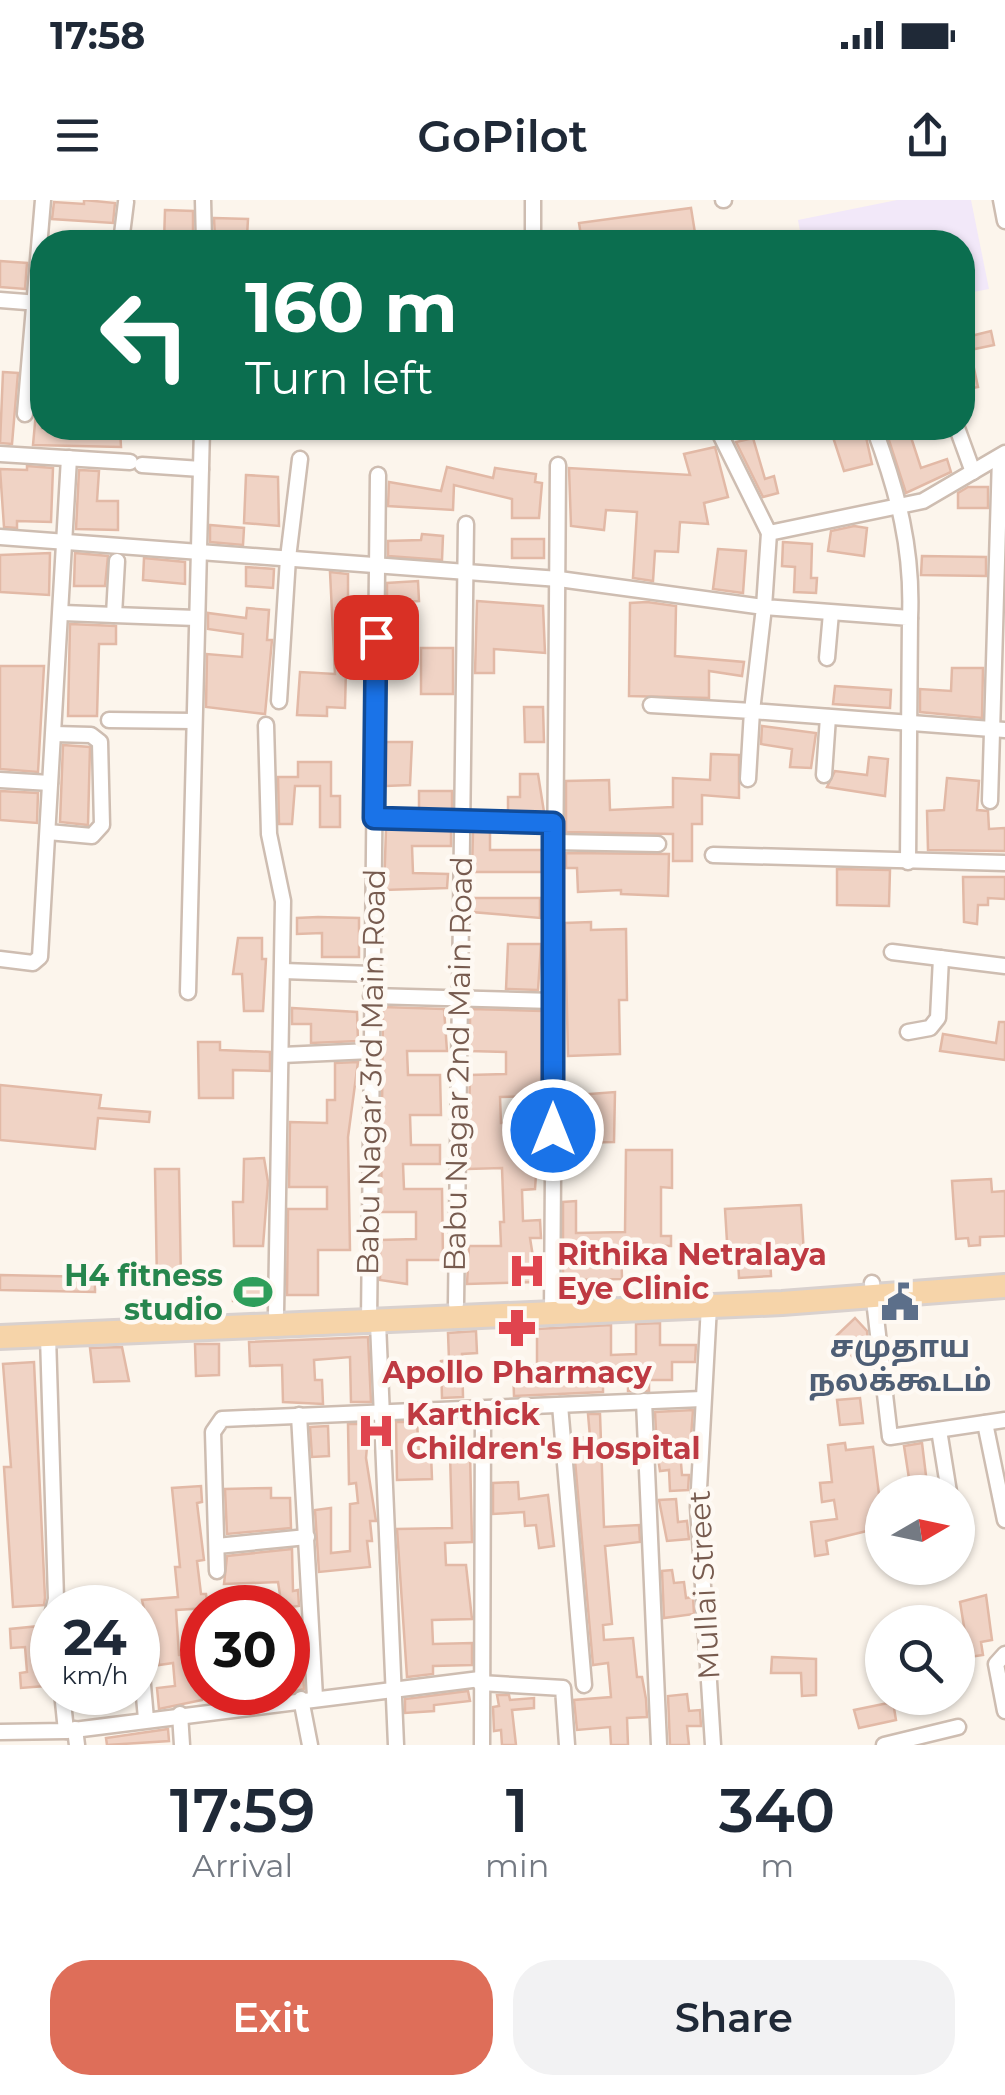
<!DOCTYPE html>
<html lang="en">
<head>
<meta charset="utf-8">
<style>
  body { margin:0; font-family:Montserrat,"Noto Sans Tamil",sans-serif; background:#f2f2f3; color:#1f2937; height:100vh; display:flex; flex-direction:column; font-size:38px; white-space:nowrap }
  * { box-sizing:border-box; margin:0 }
  p { font-size:32px; color:#747a83 }
  .icon { flex:none; width:55px; height:55px; fill:none; stroke:currentColor; stroke-width:2; stroke-linecap:round; stroke-linejoin:round }
  .map { position:relative; height:1545px; overflow:hidden }
  .details { display:flex; flex-direction:column; background:#fff; flex:1 }
  .details>* { flex:none }
  .top-card { position:absolute; left:30px; top:30px; width:945px; height:210px; border-radius:40px; box-shadow:0 2px 8px #0004; background:#0b6e4f; color:#fff; overflow:hidden }
  .needle { width:65px; rotate:81deg }
  .fabs { position:absolute; left:865px; top:1275px; display:grid; gap:20px }
  .fabs a { display:grid; place-items:center; width:110px; height:110px; border-radius:50%; background:#fff; box-shadow:0 2px 8px #0004; font-size:50px }
  .speed { position:absolute; left:30px; top:1385px; display:flex; gap:20px; font-size:50px; font-weight:700; text-align:center }
  .speed>* { display:grid; place-content:center; width:130px; height:130px; border-radius:50%; background:#fff; box-shadow:0 2px 8px #0004; line-height:1 }
  .speed small { font-size:25px; font-weight:400 }
  .speed .limit { border:15px solid #d22; background:#fff; color:#111 }
  .pin { position:absolute; display:grid; place-items:center; width:85px; height:85px; color:#fff; margin:-42px; border-radius:20px; box-shadow:0 5px 15px #0006 }
  .me { position:absolute; width:110px; margin:-55px; rotate:0deg; stroke-linejoin:round; filter:drop-shadow(0 0 8px #0008) }
  .turn { display:flex; align-items:center; gap:35px; height:210px; padding:0 50px; font-size:45px }
  .turn .icon { width:130px; height:130px; stroke-width:2.5 }
  .turn b { display:block; font-size:70px; line-height:85px }
  .eta { display:flex; justify-content:space-evenly; align-items:center; height:170px; text-align:center }
  .eta b { font-size:60px; font-weight:600; line-height:70px }
  .cta { display:flex; gap:20px; margin-top:auto; padding:20px 50px }
  .cta a { flex:1; height:115px; border-radius:40px; background:#de6e59; color:#fff; font-size:40px; font-weight:600; line-height:115px; text-align:center }
  .cta a+a { background:#f2f2f3; color:#1f2937 }
  .status { display:flex; justify-content:space-between; align-items:center; height:70px; padding:0 50px; background:#fff; direction:ltr }
  .status svg { height:28px; fill:currentColor }
  header { display:flex; justify-content:space-between; align-items:center; height:130px; padding:0 50px; background:#fff; font-size:45px; font-weight:600 }
  .map>svg:first-child { display:block }
  .education { fill:#f2e8f9 }
  .building { fill:#f0d3c5; stroke:#e2b9a6; stroke-width:2.5 }
  .lines { fill:none; stroke-linecap:round; stroke-linejoin:round }
  .street-casing { stroke:#cebdb1; stroke-width:19 }
  .primary-casing { stroke:#d9d1ce; stroke-width:28 }
  .street { stroke:#fff; stroke-width:14 }
  .primary { stroke:#f6d4a9; stroke-width:22 }
  .route-casing { stroke:#114b97; stroke-width:25 }
  .route { stroke:#1a73e8; stroke-width:18 }
  .labels { text-anchor:middle; dominant-baseline:central; stroke-width:9; stroke-linejoin:round; paint-order:stroke }
  .street-label { font-size:30px; fill:#775b4f; stroke:#fef9f3 }
  .health-label { font-size:30px; font-weight:bold; fill:#be3a42; stroke:#fef9f3; text-anchor:start }
  .leisure-label { font-size:30px; font-weight:bold; fill:#27864d; stroke:#fef9f3; text-anchor:end }
  .service-label { font-size:30px; font-weight:bold; fill:#4e5e75; stroke:#fef9f3 }
</style>
</head>
<body>
<div class="status"><b>17:58</b><svg viewBox="0 0 49 12"><path d="M0 12V9h3v3zM5 12V6h3v6zM10 12V3h3v9zM15 12V0h3v12zM26 1h20v11H26zM47 4h2v5h-2z"/></svg></div>
<header><svg class="icon" aria-label="menu" viewBox="0 0 24 24"><path d="M4 6h16M4 12h16M4 18h16"/></svg>GoPilot<svg class="icon" aria-label="share" viewBox="0 0 24 24"><path d="M12 15V3M7 8l5-5 5 5M5 13v7h14v-7"/></svg></header>
<div class="map">
<svg width="1005" height="1545" viewBox="0 0 1005 1545">
  <rect width="100%" height="100%" fill="#fcf5ec"/>
  <polygon class="education" points="897,0 971,0 989,89 963,94 962,42 802,42 798,20"/>
  <g class="building">
    <polygon points="84,0 115,3 113,23 52,19 54,2 84,4"/>
    <polygon points="691,8 696,39 582,42 579,23"/>
    <polygon points="165,10 193,11 193,42 164,42"/>
    <polygon points="214,18 248,19 247,37 215,38"/>
    <polygon points="0,61 27,63 25,89 0,87"/>
    <polygon points="991,131 994,145 970,150 978,187 962,190 962,137 972,140 971,136"/>
    <polygon points="3,172 18,173 12,244 0,243"/>
    <polygon points="36,212 42,212 42,228 120,228 121,247 33,245"/>
    <polygon points="830,228 864,228 872,264 844,271"/>
    <polygon points="885,228 908,228 921,268 947,259 951,272 906,293"/>
    <polygon points="753,238 765,279 774,276 778,293 763,297 736,242"/>
    <polygon points="715,247 728,297 704,303 708,324 680,322 678,352 655,351 653,381 633,378 637,312 606,310 604,330 571,326 569,268 690,275 684,254"/>
    <polygon points="27,266 53,268 51,322 17,321 17,328 4,327 0,269 27,270"/>
    <polygon points="447,267 493,278 495,268 536,274 535,282 542,283 539,318 512,318 512,299 454,285 453,310 388,306 389,282 441,291"/>
    <polygon points="79,270 99,271 97,301 118,301 118,330 76,329"/>
    <polygon points="246,275 278,277 279,326 244,323"/>
    <polygon points="968,287 988,287 988,308 958,308 958,293"/>
    <polygon points="210,325 244,328 243,345 210,342"/>
    <polygon points="854,326 867,328 864,356 828,351 831,331"/>
    <polygon points="422,334 443,336 442,360 388,356 388,341 421,340"/>
    <rect x="512" y="339" width="32" height="19"/>
    <polygon points="783,342 812,344 811,378 817,378 816,393 794,392 795,367 782,366"/>
    <polygon points="718,349 746,351 743,393 713,389"/>
    <polygon points="50,353 49,395 0,392 0,355"/>
    <polygon points="75,353 108,356 105,386 74,386"/>
    <polygon points="922,356 986,357 986,376 921,375"/>
    <polygon points="144,358 185,362 185,384 143,380"/>
    <polygon points="246,367 274,369 273,388 246,386"/>
    <polygon points="330,372 348,374 348,410 364,410 364,447 355,447 355,469 346,468 345,508 327,507 327,516 297,515 300,472 335,474"/>
    <polygon points="418,381 419,401 387,403 387,383"/>
    <polygon points="477,401 543,406 545,453 494,449 494,473 475,473"/>
    <polygon points="647,402 676,406 675,456 744,462 742,476 709,471 709,498 629,496 630,403"/>
    <polygon points="247,408 269,410 267,440 272,440 265,514 206,507 207,454 242,457 243,434 208,429 208,413 246,418"/>
    <polygon points="70,424 116,426 116,444 99,444 97,516 68,516"/>
    <polygon points="389,429 415,429 415,448 388,448"/>
    <rect x="421" y="448" width="32" height="46"/>
    <polygon points="0,466 44,466 38,572 0,569"/>
    <polygon points="952,468 983,468 982,518 920,512 920,489 951,491"/>
    <polygon points="835,486 891,490 890,508 833,504"/>
    <polygon points="524,507 543,507 544,542 525,542"/>
    <polygon points="762,526 816,533 811,568 790,567 792,549 761,544"/>
    <polygon points="386,542 412,542 410,585 386,586"/>
    <polygon points="63,545 90,547 88,625 60,622"/>
    <polygon points="711,554 739,555 739,598 702,595 702,624 692,624 692,661 673,661 673,634 566,632 566,581 609,580 610,610 673,607 673,578 710,580"/>
    <polygon points="869,557 888,559 885,596 827,587 835,571 867,575"/>
    <polygon points="298,562 331,562 331,596 340,596 340,627 320,627 320,586 295,586 292,624 279,624 278,577 298,577"/>
    <polygon points="520,574 538,574 544,612 508,611 508,597 520,597"/>
    <polygon points="947,578 979,581 977,610 988,611 989,629 1005,628 1005,651 928,650 927,611 944,610"/>
    <polygon points="0,591 38,593 37,623 0,620"/>
    <polygon points="419,591 452,591 452,610 419,609"/>
    <polygon points="386,629 451,631 451,646 412,646 413,673 448,674 447,688 384,690"/>
    <polygon points="473,631 490,632 490,650 542,650 542,672 472,672"/>
    <polygon points="566,653 669,654 668,696 621,694 621,690 578,692 577,668 566,668"/>
    <polygon points="837,669 890,670 889,706 837,705"/>
    <polygon points="963,677 1005,677 1005,699 988,698 988,705 978,705 977,724 964,722"/>
    <polygon points="472,698 540,698 540,718 472,712"/>
    <polygon points="318,717 359,718 359,757 322,757 322,733 297,734 297,718"/>
    <polygon points="591,722 591,730 626,729 627,800 619,800 620,854 568,856 565,723"/>
    <polygon points="238,738 262,738 262,759 266,759 263,811 244,811 242,774 233,774"/>
    <polygon points="508,744 541,744 538,790 506,789"/>
    <polygon points="383,807 444,809 447,851 407,851 408,875 440,875 441,915 410,915 411,945 440,945 440,964 403,964 404,989 442,989 443,1060 407,1060 407,1084 380,1080 380,1040 416,1039 416,1012 381,1012"/>
    <polygon points="292,808 357,812 358,841 311,843 311,824 292,824"/>
    <polygon points="470,809 542,811 541,896 500,897 501,923 519,922 519,926 533,926 533,931 539,931 535,989 522,990 523,1021 540,1020 541,1038 530,1038 537,1082 467,1084 469,1046 501,1046 500,1022 504,1022 502,968 468,969 470,875 506,874 506,852 470,851"/>
    <polygon points="999,822 1005,822 1005,860 940,851 943,834 996,843"/>
    <polygon points="198,842 220,842 220,850 270,852 270,871 233,870 233,898 199,898"/>
    <polygon points="358,862 348,937 350,1050 318,1050 318,1095 287,1095 288,1009 327,1009 327,987 289,987 290,922 327,923 327,900 335,900 335,863"/>
    <polygon points="0,885 101,895 99,908 150,912 149,922 98,918 95,949 0,940"/>
    <polygon points="615,892 614,942 564,943 564,896"/>
    <polygon points="626,950 672,950 672,988 661,987 661,1036 671,1036 671,1046 621,1045 622,1079 563,1080 563,1002 576,1001 576,1033 625,1032"/>
    <polygon points="264,958 268,982 263,1046 234,1046 233,1002 243,1002 244,959"/>
    <polygon points="155,969 179,969 181,1082 157,1083"/>
    <polygon points="991,979 992,992 1005,991 1005,1036 980,1037 980,1045 969,1046 968,1038 956,1039 952,981"/>
    <polygon points="801,1005 804,1055 770,1056 771,1076 739,1078 738,1058 728,1058 725,1009"/>
    <polygon points="0,1075 95,1077 95,1092 0,1090"/>
    <polygon points="266,1084 266,1100 233,1101 233,1085"/>
    <polygon points="855,1118 867,1131 868,1141 852,1156 834,1138"/>
    <polygon points="660,1123 660,1145 696,1145 695,1162 672,1162 672,1180 649,1180 649,1191 628,1191 628,1182 603,1182 603,1192 514,1196 513,1166 537,1165 537,1129 611,1125 611,1155 636,1154 636,1124"/>
    <polygon points="476,1131 477,1153 462,1154 463,1197 442,1198 441,1161 449,1160 448,1133"/>
    <polygon points="368,1137 371,1202 351,1202 350,1157 314,1160 315,1180 322,1180 323,1204 283,1202 282,1165 250,1166 249,1142"/>
    <polygon points="195,1144 219,1144 219,1175 196,1176"/>
    <polygon points="122,1147 129,1181 94,1182 90,1148"/>
    <polygon points="34,1162 45,1398 44,1405 13,1407 4,1267 11,1267 3,1164"/>
    <polygon points="860,1198 863,1223 840,1225 837,1200"/>
    <polygon points="693,1210 690,1251 680,1251 682,1275 689,1275 688,1290 670,1291 669,1270 660,1271 657,1251 655,1212"/>
    <polygon points="588,1214 600,1214 604,1327 639,1325 640,1342 605,1346 612,1424 603,1425 604,1440 633,1438 637,1477 642,1477 646,1499 647,1517 627,1518 628,1545 611,1545 610,1527 577,1530 574,1500 611,1497 608,1463 593,1465 573,1238 590,1237"/>
    <polygon points="396,1222 417,1222 419,1254 431,1254 432,1279 397,1280"/>
    <polygon points="348,1224 369,1224 366,1258 376,1321 370,1321 372,1341 367,1341 370,1367 319,1372 315,1310 331,1308 331,1353 350,1351 350,1304 358,1303 356,1283 349,1284"/>
    <polygon points="328,1226 329,1256 312,1257 310,1227"/>
    <polygon points="845,1243 846,1250 873,1247 882,1318 878,1318 879,1328 826,1341 828,1354 815,1356 811,1322 837,1319 834,1300 822,1302 820,1283 832,1282 828,1245"/>
    <polygon points="922,1243 928,1292 916,1292 915,1284 910,1285 904,1246"/>
    <polygon points="470,1252 472,1342 445,1343 446,1365 466,1365 472,1419 432,1420 433,1444 472,1443 472,1465 433,1466 433,1474 407,1477 397,1329 452,1328 450,1253"/>
    <polygon points="518,1282 519,1299 548,1295 554,1346 539,1348 536,1325 525,1326 524,1312 493,1314 493,1283"/>
    <polygon points="201,1286 202,1302 197,1303 204,1360 197,1361 201,1394 206,1394 208,1408 176,1410 179,1455 202,1453 202,1500 159,1509 157,1488 175,1486 173,1463 159,1465 156,1438 150,1438 142,1400 178,1397 175,1367 180,1367 172,1288"/>
    <polygon points="271,1288 271,1298 290,1298 291,1328 227,1334 225,1289"/>
    <polygon points="676,1299 678,1322 687,1321 689,1339 667,1341 659,1300"/>
    <polygon points="292,1349 293,1391 298,1390 299,1406 282,1408 278,1382 224,1384 227,1356"/>
    <polygon points="672,1370 674,1383 684,1382 686,1398 693,1397 694,1414 664,1418 662,1371"/>
    <polygon points="986,1395 992,1440 981,1442 983,1455 969,1457 960,1402"/>
    <polygon points="40,1426 39,1471 44,1471 45,1486 21,1488 20,1473 27,1472 25,1447 11,1448 10,1429"/>
    <polygon points="301,1442 304,1489 292,1492 288,1443"/>
    <polygon points="772,1457 816,1459 816,1495 802,1496 801,1473 771,1473"/>
    <polygon points="468,1491 470,1501 434,1505 434,1511 405,1513 405,1499"/>
    <polygon points="687,1494 689,1511 700,1510 701,1526 687,1526 689,1545 670,1545 668,1496"/>
    <polygon points="497,1495 509,1495 510,1500 534,1498 534,1508 512,1510 516,1545 502,1545 501,1530 494,1531 493,1507 499,1506"/>
    <polygon points="893,1502 896,1520 859,1528 854,1510"/>
    <polygon points="168,1529 169,1541 107,1545 106,1538"/>
  </g>
  <g class="lines">
    <g class="street-casing">
      <g id="street">
        <polyline points="203,0 204,42"/>
        <polyline points="533,0 533,42"/>
        <polyline points="723,0 724,0"/>
        <polyline points="1001,0 1005,21"/>
        <polyline points="121,42 126,2"/>
        <polyline points="0,100 39,103"/>
        <polyline points="25,214 43,0"/>
        <polyline points="717,228 769,333"/>
        <path d="M874,228C898,293 913,349 910,418"/>
        <polyline points="957,228 973,272"/>
        <polyline points="0,254 130,262"/>
        <polyline points="142,265 201,269"/>
        <polyline points="0,337 559,379 764,407 752,511 1005,530"/>
        <polyline points="63,413 114,415 117,361"/>
        <polyline points="114,415 196,418"/>
        <polyline points="827,458 831,413"/>
        <polyline points="279,501 288,358 300,259"/>
        <polyline points="651,505 752,511 748,579"/>
        <polyline points="109,520 194,521"/>
        <polyline points="266,525 269,634 283,701 276,1113"/>
        <polyline points="824,575 828,517"/>
        <polyline points="0,580 50,583"/>
        <polyline points="990,601 1000,257"/>
        <polyline points="374,618 553,623"/>
        <polyline points="48,632 92,636 102,625 100,542 91,535 54,534"/>
        <polyline points="553,642 658,644"/>
        <polyline points="713,655 1005,663"/>
        <polyline points="908,662 910,418 764,407 769,333 923,301 1005,253"/>
        <polyline points="892,752 1005,766"/>
        <polyline points="0,759 33,763 40,757 69,258"/>
        <polyline points="283,771 372,774"/>
        <polyline points="188,792 202,228"/>
        <polyline points="371,796 553,801"/>
        <polyline points="908,832 930,828 938,818 941,758"/>
        <polyline points="282,855 371,851"/>
        <polyline points="872,1083 890,1237 1005,1220"/>
        <polyline points="456,1104 466,324"/>
        <polyline points="709,1106 698,1307 713,1545"/>
        <polyline points="552,1114 558,265"/>
        <polyline points="369,1123 378,275"/>
        <polyline points="378,1123 396,1545"/>
        <polyline points="48,1136 56,1399 52,1415"/>
        <polyline points="644,1201 659,1545"/>
        <polyline points="560,1205 584,1485"/>
        <polyline points="299,1215 315,1497"/>
        <polyline points="985,1223 1005,1320"/>
        <polyline points="939,1230 949,1292"/>
        <polyline points="217,1346 307,1337"/>
        <polyline points="217,1371 213,1232 222,1219 702,1199"/>
        <polyline points="227,1406 227,1408"/>
        <polyline points="138,1428 146,1519"/>
        <polyline points="1005,1454 996,1464 1005,1511"/>
        <polyline points="480,1483 563,1488 567,1545"/>
        <polyline points="62,1492 66,1531"/>
        <polyline points="301,1499 310,1545"/>
        <polyline points="180,1514 182,1545"/>
        <polyline points="75,1529 77,1545"/>
        <polyline points="0,1532 66,1531 480,1479"/>
        <polyline points="482,1545 483,1210"/>
        <polyline points="884,1545 958,1527"/>
      </g>
    </g>
    <g class="primary-casing">
      <polyline id="primary" points="0,1137 782,1103 1005,1086"/>
    </g>
    <use href="#street" class="street"/>
    <use href="#primary" class="primary"/>
  </g>
  <g class="lines">
    <g class="route-casing">
      <polyline id="route" points="376,437 374,618 553,623 553,930"/>
    </g>
    <use href="#route" class="route"/>
  </g>
  <defs>
    <g id="hospital-bare" transform="scale(3)"><path d="M-5-5h3v3.5h4V-5h3V5h-3V1.5h-4V5h-3Z" fill="#e0444e" stroke="#fef9f3" stroke-width="2.5" paint-order="stroke"/></g>
    <g id="stadium-bare" transform="scale(3)"><path d="M0-5a6.5 5 0 1 0 0 10a6.5 5 0 1 0 0-10ZM-3.5-1.8h7v3.6h-7Z" fill="#2e9e5b" stroke="#fef9f3" stroke-width="2.5" paint-order="stroke"/></g>
    <g id="civic-bare" transform="scale(3)"><path d="M-.6-6.5H3V-4.5H.6V-3L4-1V1h2V6H-6V1h2V-1L-.6-3ZM-1.2 2.5V6h2.4V2.5Z" fill="#5c6f8a" stroke="#fef9f3" stroke-width="2.5" paint-order="stroke"/></g>
    <g id="pharmacy-bare" transform="scale(3)"><path d="M-2-6h4v4h4v4h-4v4h-4v-4h-4v-4h4Z" fill="#e0444e" stroke="#fef9f3" stroke-width="2.5" paint-order="stroke"/></g>
  </defs>
  <g fill-rule="evenodd">
    <use href="#hospital-bare" x="527" y="1071"/>
    <use href="#stadium-bare" x="253" y="1092"/>
    <use href="#civic-bare" x="900" y="1102"/>
    <use href="#pharmacy-bare" x="517" y="1128"/>
    <use href="#hospital-bare" x="376" y="1231"/>
  </g>
  <g class="labels">
    <g class="street-label">
      <text transform="translate(458 864) rotate(-89)">Babu Nagar 2nd Main Road</text>
      <text transform="translate(371 872) rotate(-89)">Babu Nagar 3rd Main Road</text>
      <text transform="translate(704 1385) rotate(-93)">Mullai Street</text>
    </g>
    <g class="health-label">
      <text x="557" y="1054">Rithika Netralaya<tspan x="557" dy="34">Eye Clinic</tspan></text>
      <text x="517" y="1172" text-anchor="middle">Apollo Pharmacy</text>
      <text x="406" y="1214">Karthick<tspan x="406" dy="34">Children's Hospital</tspan></text>
    </g>
    <g class="leisure-label">
      <text x="223" y="1075">H4 fitness<tspan x="223" dy="34">studio</tspan></text>
    </g>
    <g class="service-label">
      <text x="900" y="1146">சமுதாய<tspan x="900" dy="34">நலக்கூடம்</tspan></text>
    </g>
  </g>
</svg>
<div class="fabs">
<a><svg class="needle" viewBox="-14 -14 28 28"><path d="M0-13l5 13h-10z" fill="#e53935"/><path d="M0 13l5-13h-10z" fill="#747a83"/></svg></a>
<a><svg class="icon" aria-label="search" viewBox="0 0 24 24"><circle cx="10" cy="10" r="6"/><path d="M15 15l6 6"/></svg></a>
</div>
<div class="speed"><div>24<small>km/h</small></div><div class="limit">30</div></div>
<div class="pin" style="left:376px;top:437px;background:#d93025"><svg class="icon" aria-label="arrive" viewBox="0 0 24 24"><path d="M6 21V4h12l-3 4 3 4H6"/></svg></div>
<svg class="me" style="left:553px;top:930px" viewBox="-20 -20 40 40"><circle r="17" fill="#1a73e8" stroke="#fff" stroke-width="3"/><path d="M0-11L8 9 0 5-8 9z" fill="#fff"/></svg>
<div class="top-card">
<div class="turn"><svg class="icon" aria-label="left" viewBox="0 0 24 24"><path d="M17 20v-9H6M10 6l-5 5 5 5"/></svg><div><b>160 m</b>Turn left</div></div>
</div>
</div>
<section class="details">
<div class="eta">
<div><b>17:59</b><p>Arrival</p></div>
<div><b>1</b><p>min</p></div>
<div><b>340</b><p>m</p></div>
</div>
<div class="cta"><a>Exit</a><a>Share</a></div>
</section>
</body>
</html>
